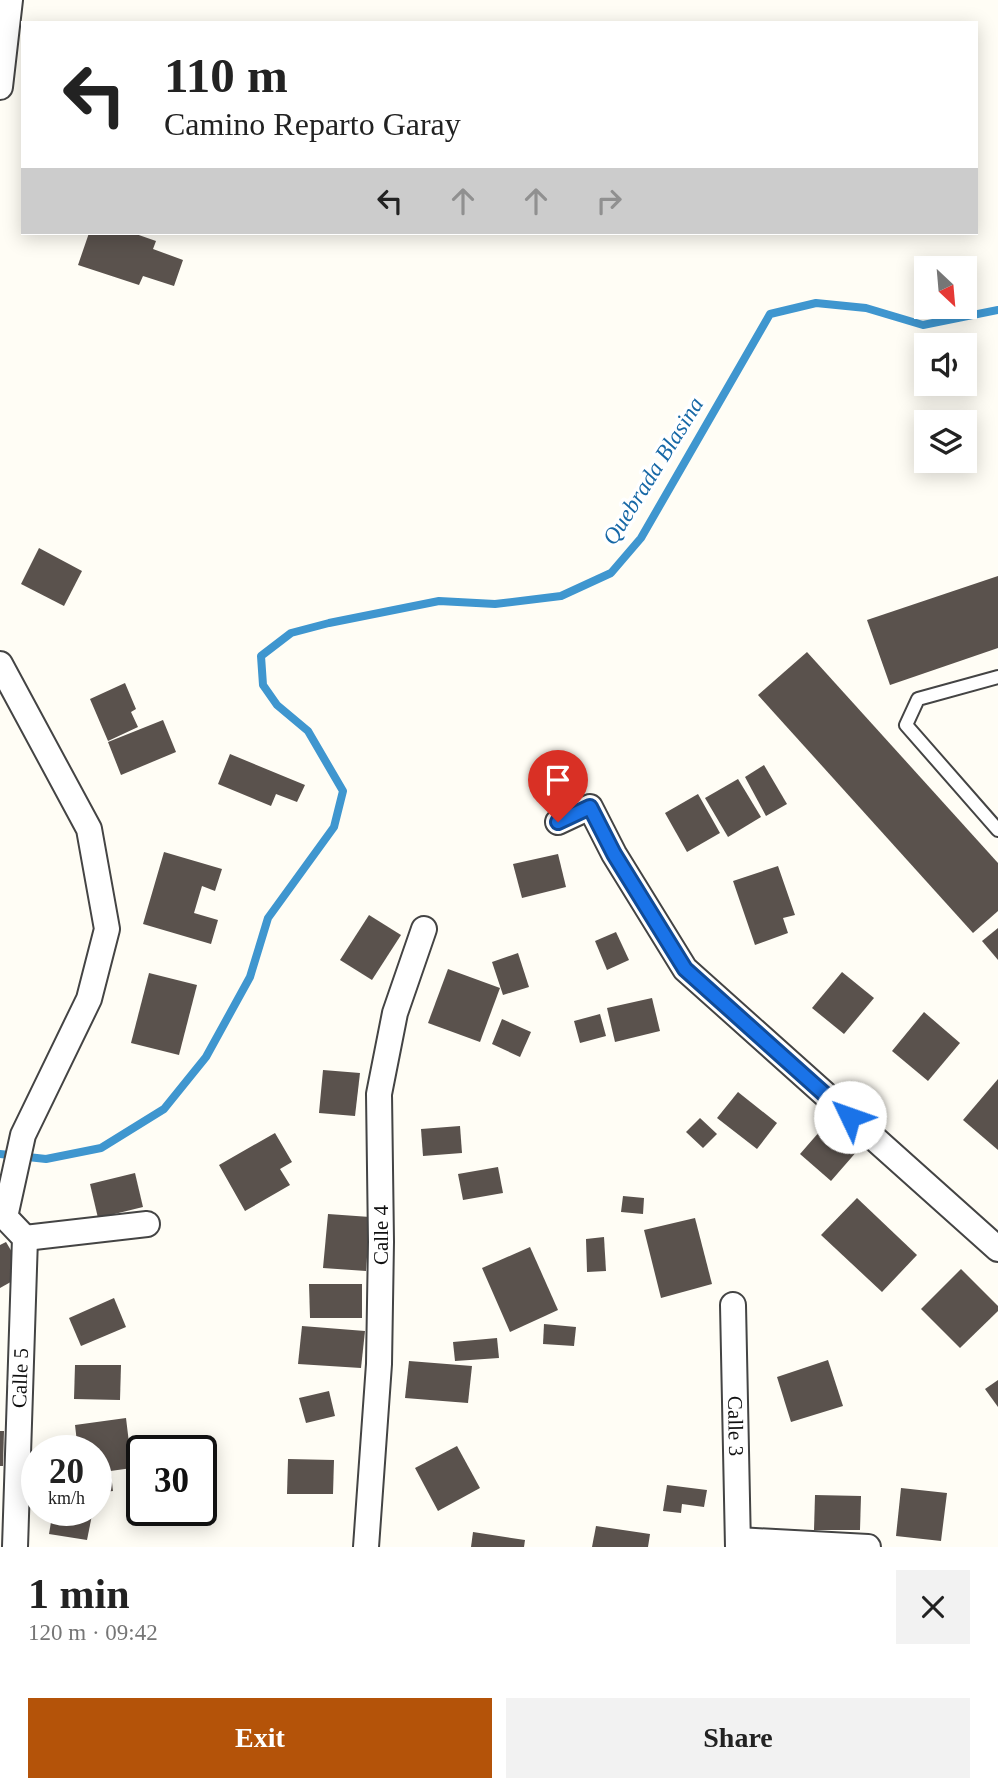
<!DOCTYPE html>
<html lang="en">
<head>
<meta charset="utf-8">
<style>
  body { margin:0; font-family:"Times New Roman",serif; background:#f2f2f2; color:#222; height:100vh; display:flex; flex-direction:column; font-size:26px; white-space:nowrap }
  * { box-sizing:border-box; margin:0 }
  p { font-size:23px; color:#767676 }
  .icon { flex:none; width:38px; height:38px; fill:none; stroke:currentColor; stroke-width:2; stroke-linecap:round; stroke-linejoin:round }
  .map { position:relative; height:1547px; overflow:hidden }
  .panel { display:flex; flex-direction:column; background:#fff; flex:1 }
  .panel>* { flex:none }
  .banner { position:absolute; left:21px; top:21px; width:957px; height:214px; border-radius:0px; box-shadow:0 4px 18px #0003; background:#fff; color:#222; overflow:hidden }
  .needle { width:46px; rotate:154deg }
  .tools { position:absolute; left:914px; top:256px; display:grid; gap:14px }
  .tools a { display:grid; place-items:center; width:63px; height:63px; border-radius:0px; background:#fff; box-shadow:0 4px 18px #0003; font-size:35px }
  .speed { position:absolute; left:21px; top:1435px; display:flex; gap:14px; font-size:35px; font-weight:700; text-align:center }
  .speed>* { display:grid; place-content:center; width:91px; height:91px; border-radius:50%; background:#fff; box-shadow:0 4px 18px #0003; line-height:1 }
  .speed small { font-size:18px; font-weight:400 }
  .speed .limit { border:4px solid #111; border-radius:10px; background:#fff; color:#111 }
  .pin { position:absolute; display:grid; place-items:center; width:60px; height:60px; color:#fff; margin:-72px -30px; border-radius:50% 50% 50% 0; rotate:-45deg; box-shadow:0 0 7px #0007 }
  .pin .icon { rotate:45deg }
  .me { position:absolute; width:77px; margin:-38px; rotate:312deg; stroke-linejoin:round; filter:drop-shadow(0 0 5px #0008) }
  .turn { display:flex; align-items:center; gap:24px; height:147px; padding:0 28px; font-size:32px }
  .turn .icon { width:91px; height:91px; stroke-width:2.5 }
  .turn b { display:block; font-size:49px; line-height:60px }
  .lanes { display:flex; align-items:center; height:66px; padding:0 28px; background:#0003; justify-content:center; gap:35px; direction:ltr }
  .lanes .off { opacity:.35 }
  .round { display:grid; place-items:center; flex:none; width:74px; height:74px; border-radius:0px; background:#f2f2f2 }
  .head { display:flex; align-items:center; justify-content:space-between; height:119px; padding:0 28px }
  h1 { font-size:42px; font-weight:700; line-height:52px }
  .action { display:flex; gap:14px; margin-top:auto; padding:14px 28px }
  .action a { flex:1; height:80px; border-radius:0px; background:#b45309; color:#fff; font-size:28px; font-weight:700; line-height:80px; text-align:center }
  .action a+a { background:#f2f2f2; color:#222 }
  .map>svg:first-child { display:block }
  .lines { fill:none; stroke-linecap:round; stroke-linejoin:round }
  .stream { stroke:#3f96cf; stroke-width:8 }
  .building { fill:#5a524d }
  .service-casing { stroke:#444; stroke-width:16 }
  .minor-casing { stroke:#444; stroke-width:28 }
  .service { stroke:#fff; stroke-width:12 }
  .minor { stroke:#fff; stroke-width:24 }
  .route-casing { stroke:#114b97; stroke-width:18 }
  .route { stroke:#1a73e8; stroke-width:12 }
  .labels { text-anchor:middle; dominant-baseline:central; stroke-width:7; stroke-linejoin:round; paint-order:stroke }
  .street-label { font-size:21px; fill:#111; stroke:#fff }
  .water-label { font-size:23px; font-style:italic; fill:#1768a6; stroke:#fff }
</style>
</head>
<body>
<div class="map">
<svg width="998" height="1547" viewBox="0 0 998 1547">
  <rect width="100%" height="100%" fill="#fffdf5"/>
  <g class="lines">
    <polyline class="stream" points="0,1154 46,1159 101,1148 164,1109 206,1057 250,977 268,918 334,827 343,791 308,731 277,705 263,685 261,656 291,633 329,623 439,601 495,604 561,596 611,573 641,538 770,314 816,303 866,308 923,325 998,310"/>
  </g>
  <g class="building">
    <polygon points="89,233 133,233 156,241 153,249 183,260 174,286 143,276 139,285 78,265"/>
    <polygon points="39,548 82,571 64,606 21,584"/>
    <polygon points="998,576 998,648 890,685 867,620"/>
    <polygon points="807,652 998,863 998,911 973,933 758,695"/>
    <polygon points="125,683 136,709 131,712 138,727 108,741 90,699"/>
    <polygon points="163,720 176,752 121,775 108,742"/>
    <polygon points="230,754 305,785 297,802 276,794 271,806 218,784"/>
    <polygon points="764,765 787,804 766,816 745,777"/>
    <polygon points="738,779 761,817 728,837 705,798"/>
    <polygon points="698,794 720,833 687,852 665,813"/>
    <polygon points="164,852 222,869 215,891 202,886 194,913 218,920 211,944 143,924"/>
    <polygon points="558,854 566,887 522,898 513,864"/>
    <polygon points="778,866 795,915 783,918 788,933 755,945 733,881"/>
    <polygon points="369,915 401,935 372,980 340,960"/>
    <polygon points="998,928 998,960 982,941"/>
    <polygon points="616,932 629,960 607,970 595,941"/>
    <polygon points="518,953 529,987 503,995 492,962"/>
    <polygon points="448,969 500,988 480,1042 428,1023"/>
    <polygon points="842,972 874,998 844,1034 812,1008"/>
    <polygon points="149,973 197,985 179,1055 131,1043"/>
    <polygon points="652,998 660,1031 615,1042 607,1008"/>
    <polygon points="924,1012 960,1043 928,1081 892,1051"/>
    <polygon points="600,1014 606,1036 580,1043 574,1021"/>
    <polygon points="502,1019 531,1032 520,1057 492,1044"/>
    <polygon points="323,1070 360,1073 355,1116 319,1113"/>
    <polygon points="998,1079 998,1150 963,1120"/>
    <polygon points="738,1092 777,1123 757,1149 717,1118"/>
    <polygon points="700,1118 717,1134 703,1148 686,1132"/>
    <polygon points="827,1123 858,1150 831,1181 800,1154"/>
    <polygon points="460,1126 462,1153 423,1156 421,1129"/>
    <polygon points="275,1133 292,1162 280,1169 290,1185 245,1211 219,1165"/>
    <polygon points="498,1167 503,1193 463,1200 458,1174"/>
    <polygon points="135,1173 143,1207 98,1218 90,1184"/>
    <polygon points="623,1196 644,1198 643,1214 621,1212"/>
    <polygon points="857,1198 917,1255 882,1292 821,1235"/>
    <polygon points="328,1214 370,1217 366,1271 323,1268"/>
    <polygon points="695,1218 712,1284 661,1298 644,1230"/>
    <polygon points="604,1237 606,1271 587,1272 586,1239"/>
    <polygon points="6,1242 25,1274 0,1288 0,1245"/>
    <polygon points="530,1247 558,1310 510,1332 482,1268"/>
    <polygon points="961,1269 998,1306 998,1311 960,1348 921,1309"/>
    <polygon points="309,1284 362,1284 362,1318 310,1318"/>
    <polygon points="114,1298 126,1327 81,1346 69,1318"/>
    <polygon points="544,1324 576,1327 574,1346 543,1344"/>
    <polygon points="302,1326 365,1331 361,1368 298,1364"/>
    <polygon points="497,1338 499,1358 455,1361 453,1342"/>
    <polygon points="828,1360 843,1406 791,1422 777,1377"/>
    <polygon points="409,1361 472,1366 468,1403 405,1398"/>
    <polygon points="75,1365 121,1365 120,1400 74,1399"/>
    <polygon points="998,1380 998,1407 985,1389"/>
    <polygon points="329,1391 335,1416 306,1423 299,1398"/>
    <polygon points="126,1418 132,1468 96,1473 96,1451 78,1451 75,1425"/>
    <polygon points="0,1431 4,1431 3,1466 0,1466"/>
    <polygon points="457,1446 480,1488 438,1511 415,1468"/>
    <polygon points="288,1459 334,1460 333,1494 287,1494"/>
    <polygon points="111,1474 113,1491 96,1493 96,1476"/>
    <polygon points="667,1485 707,1490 704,1507 682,1504 681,1513 663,1511"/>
    <polygon points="901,1488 947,1493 941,1541 896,1536"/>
    <polygon points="815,1495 861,1496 860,1530 814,1530"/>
    <polygon points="53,1510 93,1510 87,1540 49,1534"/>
    <polygon points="596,1526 650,1534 648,1547 592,1547"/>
    <polygon points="473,1532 525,1540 524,1547 471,1547"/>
  </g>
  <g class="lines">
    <g class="service-casing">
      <polyline id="service" points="998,677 918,699 906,725 998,830"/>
    </g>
    <g class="minor-casing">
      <g id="minor">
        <polyline points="0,87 10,0"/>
        <polyline points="0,664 89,829 107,929 89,999 23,1135 5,1217"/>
        <polyline points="558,822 590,807 614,854 685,969 998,1249"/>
        <polyline points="5,1217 25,1238 15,1547"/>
        <polyline points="25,1238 147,1224"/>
        <path id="s1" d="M733,1305L738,1547"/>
        <polyline points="738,1540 868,1547"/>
        <polyline points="366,1547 379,1364 381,1242 379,1094 395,1013 424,929"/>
      </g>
    </g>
    <use href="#service" class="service"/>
    <use href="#minor" class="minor"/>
  </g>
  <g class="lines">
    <g class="route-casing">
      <polyline id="route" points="558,822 590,807 614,854 685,969 850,1117"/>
    </g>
    <use href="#route" class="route"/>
  </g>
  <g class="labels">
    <g class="street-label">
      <text transform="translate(381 1235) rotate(-90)">Calle 4</text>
      <text transform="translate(20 1378) rotate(-88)">Calle 5</text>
      <text stroke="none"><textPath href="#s1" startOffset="121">Calle 3</textPath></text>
    </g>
    <g class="water-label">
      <text transform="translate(653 471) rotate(-58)">Quebrada Blasina</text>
    </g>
  </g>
</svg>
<div class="tools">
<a><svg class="needle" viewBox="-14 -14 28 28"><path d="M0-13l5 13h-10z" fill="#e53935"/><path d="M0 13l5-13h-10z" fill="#767676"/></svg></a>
<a><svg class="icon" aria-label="sound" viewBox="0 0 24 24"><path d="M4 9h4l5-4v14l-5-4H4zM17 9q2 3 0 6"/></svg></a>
<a><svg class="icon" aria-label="layers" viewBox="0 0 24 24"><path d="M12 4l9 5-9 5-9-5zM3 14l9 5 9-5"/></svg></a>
</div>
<div class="speed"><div>20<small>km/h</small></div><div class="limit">30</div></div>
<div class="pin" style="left:558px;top:822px;background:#d93025"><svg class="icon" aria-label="arrive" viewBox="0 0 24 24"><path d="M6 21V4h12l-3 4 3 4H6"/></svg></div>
<svg class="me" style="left:850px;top:1117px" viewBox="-20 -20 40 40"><circle r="19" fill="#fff"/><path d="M0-13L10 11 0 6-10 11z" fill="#1a73e8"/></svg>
<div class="banner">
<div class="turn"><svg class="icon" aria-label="left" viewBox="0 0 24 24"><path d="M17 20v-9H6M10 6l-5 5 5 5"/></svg><div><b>110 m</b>Camino Reparto Garay</div></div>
<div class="lanes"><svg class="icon" aria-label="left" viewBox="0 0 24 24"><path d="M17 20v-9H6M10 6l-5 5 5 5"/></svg><svg class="icon off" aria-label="ahead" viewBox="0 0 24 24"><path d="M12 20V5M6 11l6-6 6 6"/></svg><svg class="icon off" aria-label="ahead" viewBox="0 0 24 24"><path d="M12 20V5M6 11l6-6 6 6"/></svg><svg class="icon off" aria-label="right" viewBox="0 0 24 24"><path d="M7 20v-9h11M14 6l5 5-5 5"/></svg></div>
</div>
</div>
<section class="panel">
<div class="head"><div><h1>1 min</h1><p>120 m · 09:42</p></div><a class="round"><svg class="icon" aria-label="close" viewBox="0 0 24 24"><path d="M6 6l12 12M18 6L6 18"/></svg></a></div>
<div class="action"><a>Exit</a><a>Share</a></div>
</section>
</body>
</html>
